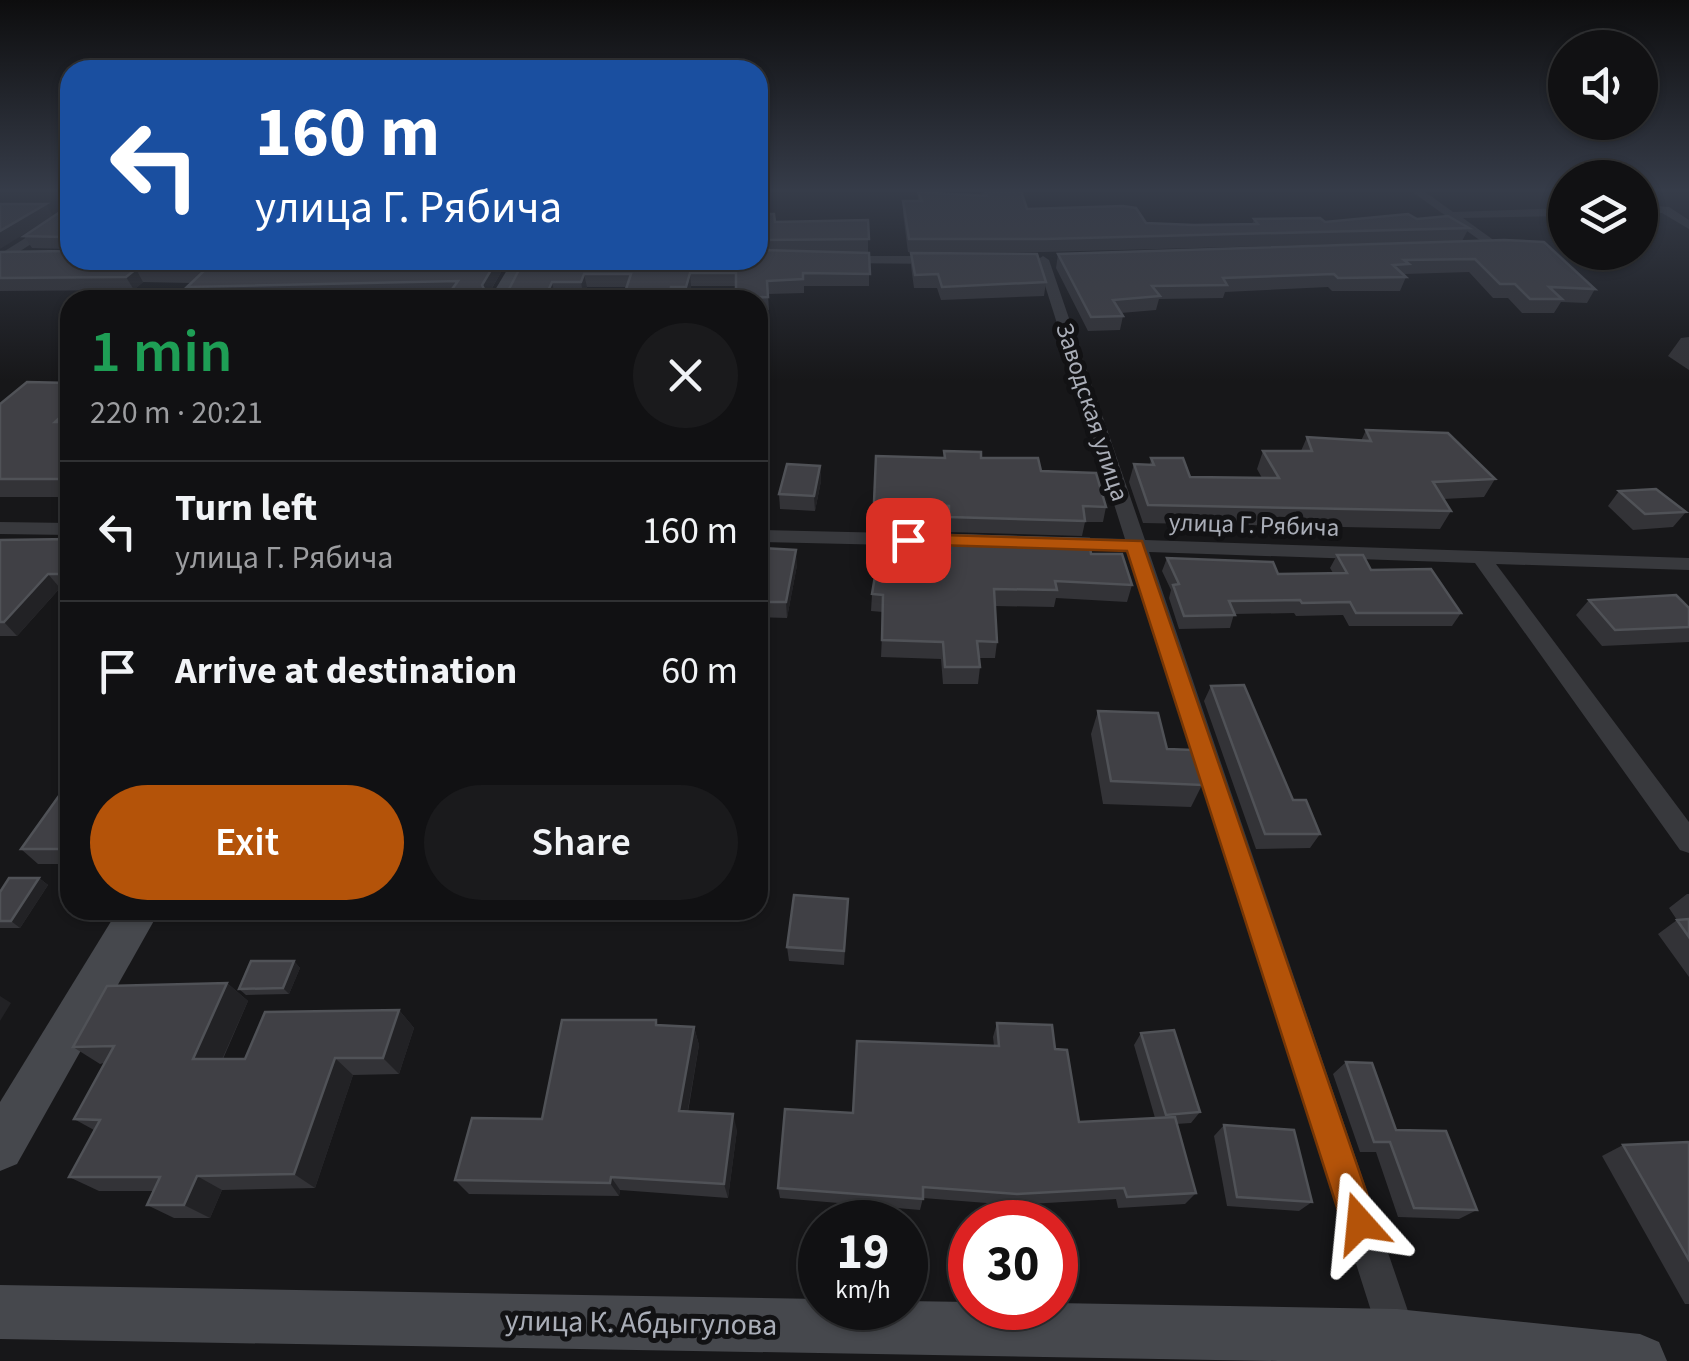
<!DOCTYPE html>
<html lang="en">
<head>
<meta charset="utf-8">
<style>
  body { margin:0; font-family:"Source Sans 3",sans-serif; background:#1a1a1c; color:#f1f3f6; height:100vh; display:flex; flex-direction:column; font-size:38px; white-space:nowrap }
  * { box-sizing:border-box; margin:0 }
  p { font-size:32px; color:#9c9da0 }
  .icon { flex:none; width:55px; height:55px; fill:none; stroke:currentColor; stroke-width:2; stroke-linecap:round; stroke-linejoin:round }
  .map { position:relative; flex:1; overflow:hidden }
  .drawer { position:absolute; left:60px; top:290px; width:708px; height:630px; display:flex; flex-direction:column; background:#111113; border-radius:30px; box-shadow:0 2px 8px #0004,0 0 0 2px #303133 }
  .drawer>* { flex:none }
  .hud { position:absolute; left:60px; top:60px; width:708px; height:210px; border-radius:30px; box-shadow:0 2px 8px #0004,0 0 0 2px #303133; background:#1a4fa0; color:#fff; overflow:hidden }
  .tools { position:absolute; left:1548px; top:30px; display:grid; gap:20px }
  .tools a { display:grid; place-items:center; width:110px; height:110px; border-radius:50%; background:#111113; box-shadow:0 2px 8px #0004,0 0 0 2px #303133; font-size:50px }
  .speed { position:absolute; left:798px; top:1200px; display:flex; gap:20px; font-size:50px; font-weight:700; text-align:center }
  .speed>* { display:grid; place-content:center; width:130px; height:130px; border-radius:50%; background:#111113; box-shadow:0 2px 8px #0004,0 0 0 2px #303133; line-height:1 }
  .speed small { font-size:25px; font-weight:400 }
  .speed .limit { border:15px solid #d22; background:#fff; color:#111 }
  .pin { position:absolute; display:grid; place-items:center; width:85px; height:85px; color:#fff; margin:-42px; border-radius:20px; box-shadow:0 5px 15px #0006 }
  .me { position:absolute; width:110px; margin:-55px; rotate:342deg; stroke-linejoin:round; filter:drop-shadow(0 0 8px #0008) }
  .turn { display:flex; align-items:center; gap:35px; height:210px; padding:0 30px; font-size:45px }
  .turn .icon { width:130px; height:130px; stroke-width:2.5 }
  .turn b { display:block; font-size:70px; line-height:85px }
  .round { display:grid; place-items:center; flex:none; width:105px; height:105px; border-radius:52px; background:#1a1a1c }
  .head { display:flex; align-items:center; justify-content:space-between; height:170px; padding:0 30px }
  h1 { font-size:60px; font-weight:600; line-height:75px; color:#1e9e55 }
  .action { display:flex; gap:20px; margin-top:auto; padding:20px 30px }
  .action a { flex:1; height:115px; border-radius:60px; background:#b45309; color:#fff; font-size:40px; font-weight:600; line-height:115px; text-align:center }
  .action a+a { background:#1a1a1c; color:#f1f3f6 }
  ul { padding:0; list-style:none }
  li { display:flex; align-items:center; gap:30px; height:140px; padding:0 30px; border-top:2px solid #303133 }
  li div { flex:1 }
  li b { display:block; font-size:38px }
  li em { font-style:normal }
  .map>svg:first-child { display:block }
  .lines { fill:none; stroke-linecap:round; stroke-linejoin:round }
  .street { fill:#38393d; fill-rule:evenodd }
  .secondary { fill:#46484d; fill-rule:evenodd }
  .wall { fill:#333337 }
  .shaded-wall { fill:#222225 }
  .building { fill:#404045; stroke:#505257; stroke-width:2.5 }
  .route { fill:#b45309; stroke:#753606; stroke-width:2.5 }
  .labels { text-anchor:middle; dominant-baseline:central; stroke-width:10; stroke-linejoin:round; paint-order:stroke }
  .street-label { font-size:25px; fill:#aaaeb8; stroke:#121214 }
  .near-street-label { font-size:30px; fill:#aaaeb8; stroke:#121214 }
</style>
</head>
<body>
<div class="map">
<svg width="1689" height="1361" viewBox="0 0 1689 1361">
  <rect width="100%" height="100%" fill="#171719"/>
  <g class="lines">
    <g class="street">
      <polygon points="1411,191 1424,191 1453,212 1565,208 1565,216 1463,218 1499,244 1501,247 1495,251"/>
      <polygon points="1640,205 1669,207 1689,220 1689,229 1662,213 1640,213"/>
      <polygon points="70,210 70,219 0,264 0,254"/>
      <polygon points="839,256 942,256 948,260 942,264 834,263 833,260"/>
      <polygon points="1043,256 1049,260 1145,540 1689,558 1689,570 1496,564 1689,822 1689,853 1680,850 1475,563 1149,552 1425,1361 1387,1361 1129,551 1061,549 1051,543 1061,537 1125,539 1037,260"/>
      <polygon points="0,522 70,523 70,535 0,534"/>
      <polygon points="758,530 979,535 989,541 979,547 758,542"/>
    </g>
    <g class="secondary">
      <polygon points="513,260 531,260 509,300 489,300"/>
      <polygon points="118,910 160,910 17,1164 0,1171 0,1102"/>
      <polygon points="0,1285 820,1299 820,1308 905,1308 905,1301 970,1302 970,1308 1055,1308 1055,1303 1397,1309 1640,1334 1659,1342 1667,1361 1278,1361 0,1339"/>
    </g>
  </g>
  <g class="wall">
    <polygon points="981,191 1021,191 1027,209 1146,223 1194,225 1252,224 1254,219 1325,222 1417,219 1469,228 1462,241 1043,252 908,252 903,214 903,201 918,201 918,192 982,196"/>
    <polygon points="66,208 504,267 491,290 509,289 524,260 758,260 758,211 775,222 868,220 868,252 834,252 869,253 869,286 804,286 804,293 768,294 769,310 758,311 758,300 736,300 736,286 691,286 687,300 626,300 625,292 627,287 587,287 583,295 555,296 553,300 444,300 448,294 193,300 187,287 191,283 143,282 134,290 0,291 0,252 66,251 68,249 32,248 24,236"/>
    <polygon points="1504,240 1595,289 1587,303 1561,302 1554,313 1522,313 1508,298 1493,298 1469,272 1405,274 1406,277 1400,291 1332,291 1328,287 1225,292 1223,298 1159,299 1156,310 1121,313 1123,316 1120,330 1088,331 1056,268 1058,254"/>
    <polygon points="911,253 1046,282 1044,296 941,300 937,288 914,288 911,266"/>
    <polygon points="1689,337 1689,370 1668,356 1681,338"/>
    <polygon points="70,383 70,497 0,497 0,404"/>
    <polygon points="1366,430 1495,479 1484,497 1443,499 1451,511 1440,529 1143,523 1129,482 1134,464 1150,465 1151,458 1190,477 1262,478 1257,469 1263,451 1301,451 1307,437 1361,441"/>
    <polygon points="944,451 1041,471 1106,507 1103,522 1085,522 1082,536 947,532 947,521 873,517 876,456 944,458"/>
    <polygon points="820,466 821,481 815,511 780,509 779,494"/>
    <polygon points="1619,491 1686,512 1673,527 1633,530 1608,506"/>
    <polygon points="949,535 1091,554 1132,585 1127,602 1056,598 1054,607 995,606 997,642 995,658 979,658 980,667 978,684 943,684 941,659 881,657 883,612 871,611 872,594 906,573 948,552"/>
    <polygon points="70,539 70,588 60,588 17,636 0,636 0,540"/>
    <polygon points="1337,555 1461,613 1452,626 1349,626 1343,615 1296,616 1294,613 1234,614 1230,628 1179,629 1169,598 1171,590 1162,571 1167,558 1278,574 1333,573 1330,568"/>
    <polygon points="758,558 797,565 787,618 758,617"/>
    <polygon points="1589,600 1689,608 1689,642 1602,646 1576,615"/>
    <polygon points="1211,686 1293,800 1320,834 1310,848 1256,849 1204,701"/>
    <polygon points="1098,711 1202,785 1191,807 1103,804 1091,734"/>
    <polygon points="70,786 70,864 38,864 21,849"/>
    <polygon points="39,878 48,885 20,928 0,928 0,892"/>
    <polygon points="1687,894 1689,894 1689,977 1658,934 1677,920 1669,908"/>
    <polygon points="848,899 844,965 789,961 787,947"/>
    <polygon points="148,910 241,910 238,918 159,920"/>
    <polygon points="294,961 300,968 289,994 246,995 239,989"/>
    <polygon points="227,983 248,1001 223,1059 245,1059 399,1010 414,1028 399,1074 353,1075 315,1188 222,1190 210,1218 174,1218 147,1205 154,1191 99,1191 69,1177 94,1130 74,1119 104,1063 100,1064 73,1047"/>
    <polygon points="997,1023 1055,1049 1079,1122 1155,1118 1134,1045 1141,1033 1200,1112 1191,1123 1176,1124 1196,1193 1185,1204 1118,1208 1116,1199 1012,1205 923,1198 920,1210 780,1198 778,1188 853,1113 994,1046 993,1037"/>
    <polygon points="658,1025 694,1027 699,1045 688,1112 737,1130 728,1198 620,1190 619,1196 469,1194 455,1180 542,1119"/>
    <polygon points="1346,1062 1396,1130 1477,1210 1459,1219 1398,1217 1376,1152 1360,1152 1333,1074"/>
    <polygon points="1224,1125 1312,1202 1299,1211 1227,1206 1214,1136"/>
    <polygon points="1689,1143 1689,1304 1685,1304 1602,1156 1623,1145"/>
  </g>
  <g class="shaded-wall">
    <polygon points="46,204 53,216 0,249 0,231"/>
    <polygon points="497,260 502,260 504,267 486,298 482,285"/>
    <polygon points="136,269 143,282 134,290 126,277"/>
    <polygon points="690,273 691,286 687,300 686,287"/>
    <polygon points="584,274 587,287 583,295 581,282"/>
    <polygon points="552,282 555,296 553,300 544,300"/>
    <polygon points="70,408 70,438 55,422"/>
    <polygon points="820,466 821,481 815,511 814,496"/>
    <polygon points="796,550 797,565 787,618 786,602"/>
    <polygon points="48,574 60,588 17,636 4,622"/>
    <polygon points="39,878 48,885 20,928 11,921"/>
    <polygon points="230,910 241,910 238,918"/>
    <polygon points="294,961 300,968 289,994 283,988"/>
    <polygon points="227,983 248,1001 215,1075 193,1059"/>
    <polygon points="0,996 11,1003 0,1021"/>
    <polygon points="399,1010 414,1028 399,1074 383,1058"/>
    <polygon points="694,1027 699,1045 685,1126 679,1111"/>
    <polygon points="335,1058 353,1075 315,1188 294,1174"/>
    <polygon points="733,1114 737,1130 728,1198 724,1184"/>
    <polygon points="197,1176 222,1190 210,1218 184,1205"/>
    <polygon points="611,1177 620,1190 619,1196 610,1183"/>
  </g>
  <g class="building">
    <polygon points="986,191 1021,191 1027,209 1123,206 1136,208 1146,223 1194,225 1258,224 1254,219 1320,218 1325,222 1408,214 1417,219 1448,216 1469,228 1045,239 909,239 903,201 922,201 918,192 987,196"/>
    <polygon points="0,204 46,204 0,231"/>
    <polygon points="66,208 70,208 70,260 497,260 482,285 485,291 509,289 524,260 758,260 758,250 869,253 870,274 803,273 803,279 767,281 768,297 736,298 736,273 690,273 686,287 671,287 670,292 625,292 631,274 584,274 581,282 552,282 544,300 444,300 458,281 187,287 205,270 136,269 126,277 0,278 0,252 66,251 69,247 63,237 24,236"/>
    <polygon points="758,211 762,211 763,214 774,214 775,222 868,220 869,239 758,240"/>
    <polygon points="1504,240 1544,242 1595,289 1549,287 1562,299 1530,299 1515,284 1500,284 1475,259 1404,260 1409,264 1393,265 1406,277 1338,278 1334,274 1223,278 1227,285 1152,286 1160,296 1113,300 1123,316 1091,317 1058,254"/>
    <polygon points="911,253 1037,254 1046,282 942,287 938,274 915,275"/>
    <polygon points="27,382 70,383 70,408 55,422 70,422 70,479 0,479 0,404"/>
    <polygon points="1366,430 1448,433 1495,479 1433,482 1451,511 1148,505 1134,464 1154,465 1151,458 1183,458 1190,477 1279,478 1263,451 1312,451 1307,437 1371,441"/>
    <polygon points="944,451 981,452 981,458 1038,458 1041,471 1096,473 1106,507 1083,506 1085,521 949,517 949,506 874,502 876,456 945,458"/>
    <polygon points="787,464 820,466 814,496 779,494"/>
    <polygon points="1656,489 1686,512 1645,514 1619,491"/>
    <polygon points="949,535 1089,539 1091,554 1122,554 1132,585 1055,581 1057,590 994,589 997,642 977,641 980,667 945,667 943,642 882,640 883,595 872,594 876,570 906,573 908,550 950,553"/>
    <polygon points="70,539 70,574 48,574 4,622 0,622 0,540"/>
    <polygon points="760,548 796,550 786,602 758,602 758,558"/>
    <polygon points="1337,555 1363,555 1371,570 1431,569 1461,613 1356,613 1350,602 1302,603 1300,600 1229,601 1235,615 1184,616 1173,585 1179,584 1167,558 1273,562 1278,574 1347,573"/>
    <polygon points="1676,595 1689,608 1689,627 1615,630 1589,600"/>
    <polygon points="1244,685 1293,800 1306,800 1320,834 1265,834 1211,686"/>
    <polygon points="1098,711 1158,713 1167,749 1193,750 1202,785 1111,781"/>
    <polygon points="66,786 70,786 70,849 21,849"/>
    <polygon points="9,878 39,878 11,921 0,921 0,892"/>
    <polygon points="794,895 848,899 844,951 787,947"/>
    <polygon points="1689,919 1689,937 1677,920"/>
    <polygon points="251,961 294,961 283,988 239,989"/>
    <polygon points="227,983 193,1059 245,1059 265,1012 399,1010 383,1058 335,1058 294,1174 197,1176 184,1205 147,1205 160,1177 69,1177 100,1120 74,1119 114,1046 73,1047 107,986"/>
    <polygon points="562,1020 656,1020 656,1025 694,1027 679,1111 733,1114 724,1184 611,1177 610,1183 455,1180 472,1118 542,1119"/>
    <polygon points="997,1023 1052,1025 1055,1049 1067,1050 1079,1122 1175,1117 1196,1193 1127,1197 1124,1188 1017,1194 923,1187 923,1199 778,1188 785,1109 853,1113 857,1041 999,1046"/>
    <polygon points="1174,1030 1200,1112 1166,1115 1141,1033"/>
    <polygon points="1346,1062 1372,1063 1396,1130 1446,1131 1477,1210 1414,1208 1390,1142 1374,1142"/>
    <polygon points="1224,1125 1294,1130 1312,1202 1237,1197"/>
    <polygon points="1688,1142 1689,1143 1689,1260 1623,1145"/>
  </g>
  <linearGradient id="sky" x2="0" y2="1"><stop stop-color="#0d0d0e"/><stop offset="0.5" stop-color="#363c49"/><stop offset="1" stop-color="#363c49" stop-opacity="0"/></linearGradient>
  <rect width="1689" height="381" fill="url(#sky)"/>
  <polygon class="route" points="908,534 1142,541 1377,1223 1372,1235 1360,1240 1347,1235 1342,1223 1127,551 902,544 902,535"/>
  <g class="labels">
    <g class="street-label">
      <text transform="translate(1092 412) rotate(72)">Заводская улица</text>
      <text transform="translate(1254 525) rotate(2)">улица Г. Рябича</text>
    </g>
    <g class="near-street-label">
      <text transform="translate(641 1323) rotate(1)">улица К. Абдыгулова</text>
    </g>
  </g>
</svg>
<div class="tools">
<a><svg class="icon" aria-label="sound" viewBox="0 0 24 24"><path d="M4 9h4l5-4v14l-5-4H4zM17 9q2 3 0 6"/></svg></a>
<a><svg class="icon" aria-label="layers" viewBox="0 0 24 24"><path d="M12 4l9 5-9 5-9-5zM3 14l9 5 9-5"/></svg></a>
</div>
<div class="speed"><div>19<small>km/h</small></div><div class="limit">30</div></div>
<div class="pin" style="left:908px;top:540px;background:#d93025"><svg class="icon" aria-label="arrive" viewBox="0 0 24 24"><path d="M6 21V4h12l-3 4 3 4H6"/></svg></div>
<svg class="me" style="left:1360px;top:1223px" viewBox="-20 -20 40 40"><path d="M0-17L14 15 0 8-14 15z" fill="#b45309" stroke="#fff" stroke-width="4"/></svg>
<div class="hud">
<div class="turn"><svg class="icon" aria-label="left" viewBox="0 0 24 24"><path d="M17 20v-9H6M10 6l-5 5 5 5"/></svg><div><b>160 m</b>улица Г. Рябича</div></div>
</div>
<section class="drawer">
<div class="head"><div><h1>1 min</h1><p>220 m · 20:21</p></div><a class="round"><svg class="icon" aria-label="close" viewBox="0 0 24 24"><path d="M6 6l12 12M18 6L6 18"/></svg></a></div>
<ul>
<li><svg class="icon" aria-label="left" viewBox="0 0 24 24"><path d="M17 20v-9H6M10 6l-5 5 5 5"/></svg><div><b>Turn left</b><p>улица Г. Рябича</p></div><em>160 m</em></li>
<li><svg class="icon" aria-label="arrive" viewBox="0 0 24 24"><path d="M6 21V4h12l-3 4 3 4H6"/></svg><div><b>Arrive at destination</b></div><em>60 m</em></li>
</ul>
<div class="action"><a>Exit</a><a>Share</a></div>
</section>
</div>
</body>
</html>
